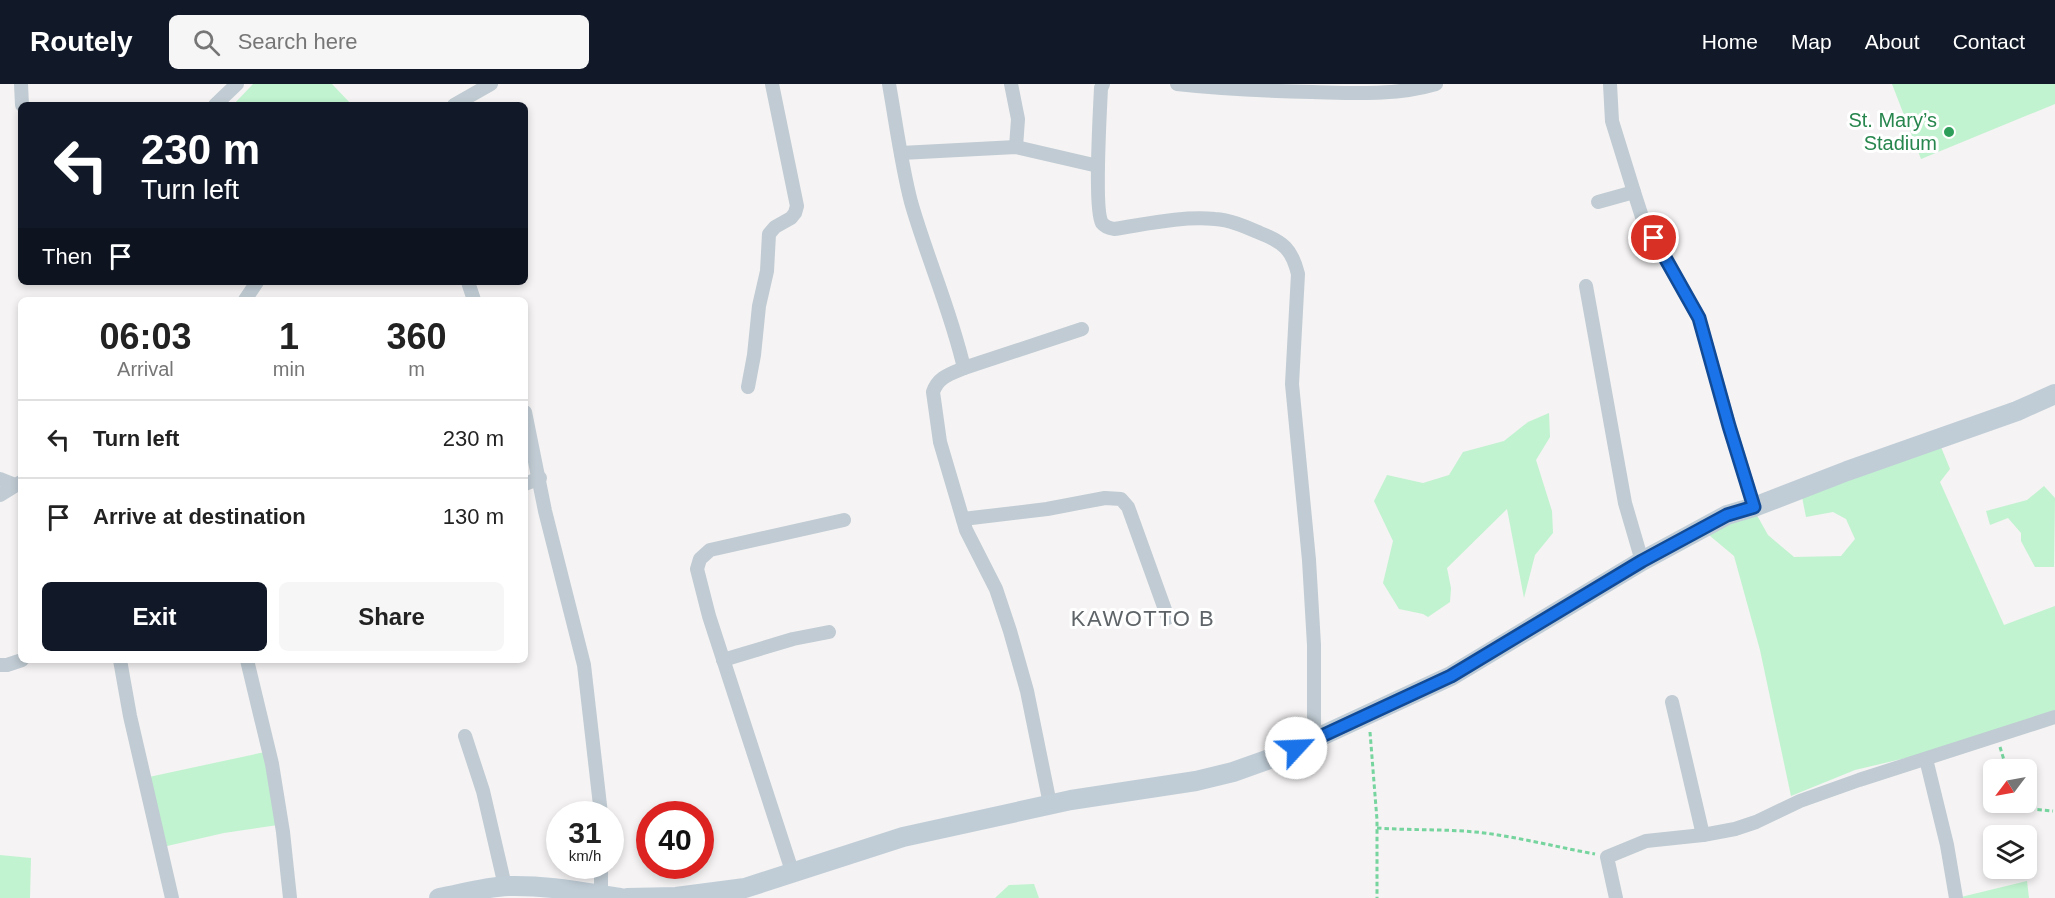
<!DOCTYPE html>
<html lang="en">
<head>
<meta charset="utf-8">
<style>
  body { margin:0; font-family:Arial,sans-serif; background:#f6f6f6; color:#222; height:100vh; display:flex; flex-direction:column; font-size:22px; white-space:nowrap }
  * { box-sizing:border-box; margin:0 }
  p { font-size:20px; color:#767676 }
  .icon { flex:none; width:33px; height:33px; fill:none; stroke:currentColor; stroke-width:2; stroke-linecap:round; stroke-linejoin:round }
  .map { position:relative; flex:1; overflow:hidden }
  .side { position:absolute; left:18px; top:213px; width:510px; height:366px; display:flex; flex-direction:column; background:#fff; border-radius:9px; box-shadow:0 3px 9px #0003 }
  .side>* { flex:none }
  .top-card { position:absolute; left:18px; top:18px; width:510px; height:183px; border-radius:9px; box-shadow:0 3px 9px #0003; background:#111827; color:#fff; overflow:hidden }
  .needle { width:39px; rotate:238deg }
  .fabs { position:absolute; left:1983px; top:675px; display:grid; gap:12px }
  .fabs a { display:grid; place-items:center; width:54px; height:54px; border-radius:9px; background:#fff; box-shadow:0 3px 9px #0003; font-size:30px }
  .speed { position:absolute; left:546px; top:717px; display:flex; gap:12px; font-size:30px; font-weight:700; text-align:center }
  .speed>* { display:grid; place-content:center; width:78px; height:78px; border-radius:50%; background:#fff; box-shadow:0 3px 9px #0003; line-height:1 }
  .speed small { font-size:15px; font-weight:400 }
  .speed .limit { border:9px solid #d22; background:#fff; color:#111 }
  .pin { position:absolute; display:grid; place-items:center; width:51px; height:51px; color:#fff; margin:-26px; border:3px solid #fff; border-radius:50%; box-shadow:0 2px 6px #0007 }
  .me { position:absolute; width:66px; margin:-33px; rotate:65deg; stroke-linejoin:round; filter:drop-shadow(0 0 4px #0008) }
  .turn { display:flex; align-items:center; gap:21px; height:126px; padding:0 24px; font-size:27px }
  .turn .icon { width:78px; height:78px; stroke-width:2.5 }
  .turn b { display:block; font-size:42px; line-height:51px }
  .then { display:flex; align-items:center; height:57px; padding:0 24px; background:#0003; gap:12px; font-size:22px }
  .eta { display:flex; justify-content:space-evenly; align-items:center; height:102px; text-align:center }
  .eta b { font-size:36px; font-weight:700; line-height:42px }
  .cta { display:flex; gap:12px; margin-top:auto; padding:12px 24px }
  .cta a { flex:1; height:69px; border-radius:9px; background:#111827; color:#fff; font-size:24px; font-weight:700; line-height:69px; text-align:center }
  .cta a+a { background:#f6f6f6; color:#222 }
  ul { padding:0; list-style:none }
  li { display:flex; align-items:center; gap:18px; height:78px; padding:0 24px; border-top:2px solid #e0e0e0 }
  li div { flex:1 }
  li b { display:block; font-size:22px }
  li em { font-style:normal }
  header { display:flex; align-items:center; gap:36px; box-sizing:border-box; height:84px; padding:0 30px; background:#111827; color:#fff }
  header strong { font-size:28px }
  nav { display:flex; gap:33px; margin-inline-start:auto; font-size:21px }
  .search { width:420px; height:54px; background:#f6f6f6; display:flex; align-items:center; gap:15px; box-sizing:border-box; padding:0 21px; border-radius:9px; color:#767676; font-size:22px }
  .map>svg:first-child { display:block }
  .green { fill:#c1f3d0 }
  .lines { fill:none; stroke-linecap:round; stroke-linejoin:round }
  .path { stroke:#76d49e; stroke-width:3; stroke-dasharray:4.5 3; stroke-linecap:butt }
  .street { stroke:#c0cbd3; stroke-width:14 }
  .secondary { stroke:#c0cdd7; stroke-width:20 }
  .route-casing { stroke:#114b97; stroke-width:15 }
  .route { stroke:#1a73e8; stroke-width:10 }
  .leisure-dot { fill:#2e9e5b; stroke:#fff; stroke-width:2 }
  .labels { text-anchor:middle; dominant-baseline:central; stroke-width:6; stroke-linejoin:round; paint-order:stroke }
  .leisure-label { font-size:20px; fill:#27864d; stroke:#fff; text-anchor:end }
  .quarter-label { font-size:22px; letter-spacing:1.5px; fill:#5e6468; stroke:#fff }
</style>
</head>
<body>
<header>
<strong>Routely</strong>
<div class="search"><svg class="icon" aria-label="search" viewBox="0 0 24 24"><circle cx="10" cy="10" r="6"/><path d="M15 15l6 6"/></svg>Search here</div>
<nav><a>Home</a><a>Map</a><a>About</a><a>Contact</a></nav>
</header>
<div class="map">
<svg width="2055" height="814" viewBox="0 0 2055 814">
  <rect width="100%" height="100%" fill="#f5f3f3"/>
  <g class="green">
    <polygon points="253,0 332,0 352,21 233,21"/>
    <polygon points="1892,0 2055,0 2055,20 1921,75"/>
    <polygon points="1549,329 1550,353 1536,376 1552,427 1553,449 1535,471 1524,514 1507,425 1447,484 1451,504 1450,518 1428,533 1423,530 1399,525 1383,499 1393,457 1374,417 1387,391 1423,399 1449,391 1463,368 1504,357 1528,338"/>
    <polygon points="1941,363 1950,385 1940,398 2004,541 2055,522 2055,626 1927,669 1855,686 1791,712 1760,566 1734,472 1703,446 1754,426 1768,451 1794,473 1841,472 1855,455 1846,435 1833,428 1806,433 1801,408"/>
    <polygon points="2044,402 2055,414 2054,483 2035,483 2021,457 2021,449 2008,434 1990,441 1986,427 2027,416"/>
    <polygon points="265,668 278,741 224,749 167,762 149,693"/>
    <polygon points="0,771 31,774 30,814 0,814"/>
    <polygon points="2027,797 2029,814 1961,814 1961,813"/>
    <polygon points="1034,800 1039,814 995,814 1009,801"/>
  </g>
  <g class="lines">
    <g class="path">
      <polyline points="1370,648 1377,736 1377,814"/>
      <polyline points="2000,663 2007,686"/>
      <polyline points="2026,718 2031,725 2053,727"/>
      <path d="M1377,744C1417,747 1458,744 1498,751C1530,756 1562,764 1595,770"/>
    </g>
    <g class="street">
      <polyline points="21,0 22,21"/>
      <path d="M889,0C896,39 901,79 911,118C927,174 951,227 964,284C950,290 938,293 933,308L940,358L966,446L996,505L1010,547L1027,607L1050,720"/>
      <polyline points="1011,0 1018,35 1016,63"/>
      <path d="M1103,0L1101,4C1100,26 1094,126 1102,139C1105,143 1109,144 1114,145C1147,140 1182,132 1215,135C1231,136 1246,143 1260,149C1283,158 1292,165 1298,190L1292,300L1309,476L1314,561V655"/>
      <path d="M1177,0C1222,5 1266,7 1312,8C1354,9 1395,12 1436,0"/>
      <polyline points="1610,0 1612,37 1634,108 1643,136 1699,234 1729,341 1754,423"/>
      <polyline points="215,21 237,0"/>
      <polyline points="454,21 491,0"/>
      <polyline points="901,69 1016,63 1098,82"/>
      <polyline points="1598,118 1634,108"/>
      <polyline points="468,198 474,216"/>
      <polyline points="1586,202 1625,419 1642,477"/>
      <polyline points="245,216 257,198"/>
      <polyline points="964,284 1082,245"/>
      <polyline points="748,303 754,271 759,222 767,187 769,150 775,143 791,134 795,129 797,122 772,0"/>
      <polyline points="525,328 545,427 584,581 601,730"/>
      <polyline points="0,395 15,401"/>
      <polyline points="525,400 540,394"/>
      <polyline points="0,411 21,398"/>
      <polyline points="963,435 1047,425 1105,414 1121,415 1128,423 1168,534"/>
      <polyline points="120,576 130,632 172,814"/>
      <polyline points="247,576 272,680 283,748 290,814"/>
      <polyline points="723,576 793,555 829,548"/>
      <polyline points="0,581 7,581 22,576"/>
      <polyline points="1672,618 1703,751"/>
      <polyline points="465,652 483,707 505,802"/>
      <polyline points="1926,675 1947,761 1956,814"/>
      <polyline points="793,790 709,532 697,485 700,475 710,466 844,436"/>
      <polyline points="601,811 601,782"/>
      <polyline points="1616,814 1607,773 1646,757 1703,751 1735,745 1756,738 1800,717 1859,696 2055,633"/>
    </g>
    <g class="secondary">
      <path d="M439,814C461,810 485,803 508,802C547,801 581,808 620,814"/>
      <polyline points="627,814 676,813 745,804 903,753 1071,716 1196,697 1233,688 1278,672 1451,592 1642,477 1727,431 1754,423 1847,387 2017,327 2055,310"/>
    </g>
  </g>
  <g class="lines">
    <g class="route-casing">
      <polyline id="route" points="1296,664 1451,592 1642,477 1727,431 1754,423 1729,342 1699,234 1654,154"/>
    </g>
    <use href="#route" class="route"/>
  </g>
  <circle class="leisure-dot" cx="1949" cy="48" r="6"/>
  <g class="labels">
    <g class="leisure-label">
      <text x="1937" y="36">St. Mary’s<tspan x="1937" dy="23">Stadium</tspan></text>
    </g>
    <g class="quarter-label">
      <text x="1143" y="534">KAWOTTO B</text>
    </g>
  </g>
</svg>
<div class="fabs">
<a><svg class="needle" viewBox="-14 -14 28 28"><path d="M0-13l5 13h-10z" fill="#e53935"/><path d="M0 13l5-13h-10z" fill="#767676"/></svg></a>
<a><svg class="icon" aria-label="layers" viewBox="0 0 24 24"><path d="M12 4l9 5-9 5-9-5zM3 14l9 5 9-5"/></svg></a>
</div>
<div class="speed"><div>31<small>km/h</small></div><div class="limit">40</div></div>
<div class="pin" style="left:1654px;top:154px;background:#d93025"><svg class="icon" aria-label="arrive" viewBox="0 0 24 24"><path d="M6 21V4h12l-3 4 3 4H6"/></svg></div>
<svg class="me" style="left:1296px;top:664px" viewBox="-20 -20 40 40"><circle r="19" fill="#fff"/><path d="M0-13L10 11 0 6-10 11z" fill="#1a73e8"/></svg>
<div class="top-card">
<div class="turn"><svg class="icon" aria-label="left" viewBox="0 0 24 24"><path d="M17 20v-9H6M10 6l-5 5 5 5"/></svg><div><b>230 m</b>Turn left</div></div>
<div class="then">Then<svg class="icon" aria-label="arrive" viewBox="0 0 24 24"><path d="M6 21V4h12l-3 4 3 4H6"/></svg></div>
</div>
<section class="side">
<div class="eta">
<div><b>06:03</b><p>Arrival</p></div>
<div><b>1</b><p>min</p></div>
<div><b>360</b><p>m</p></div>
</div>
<ul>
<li><svg class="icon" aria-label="left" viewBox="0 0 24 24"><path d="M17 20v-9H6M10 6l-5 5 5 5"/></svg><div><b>Turn left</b></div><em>230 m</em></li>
<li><svg class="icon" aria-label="arrive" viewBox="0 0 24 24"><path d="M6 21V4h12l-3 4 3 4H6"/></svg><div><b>Arrive at destination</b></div><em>130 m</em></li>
</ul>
<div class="cta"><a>Exit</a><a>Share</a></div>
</section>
</div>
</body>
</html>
